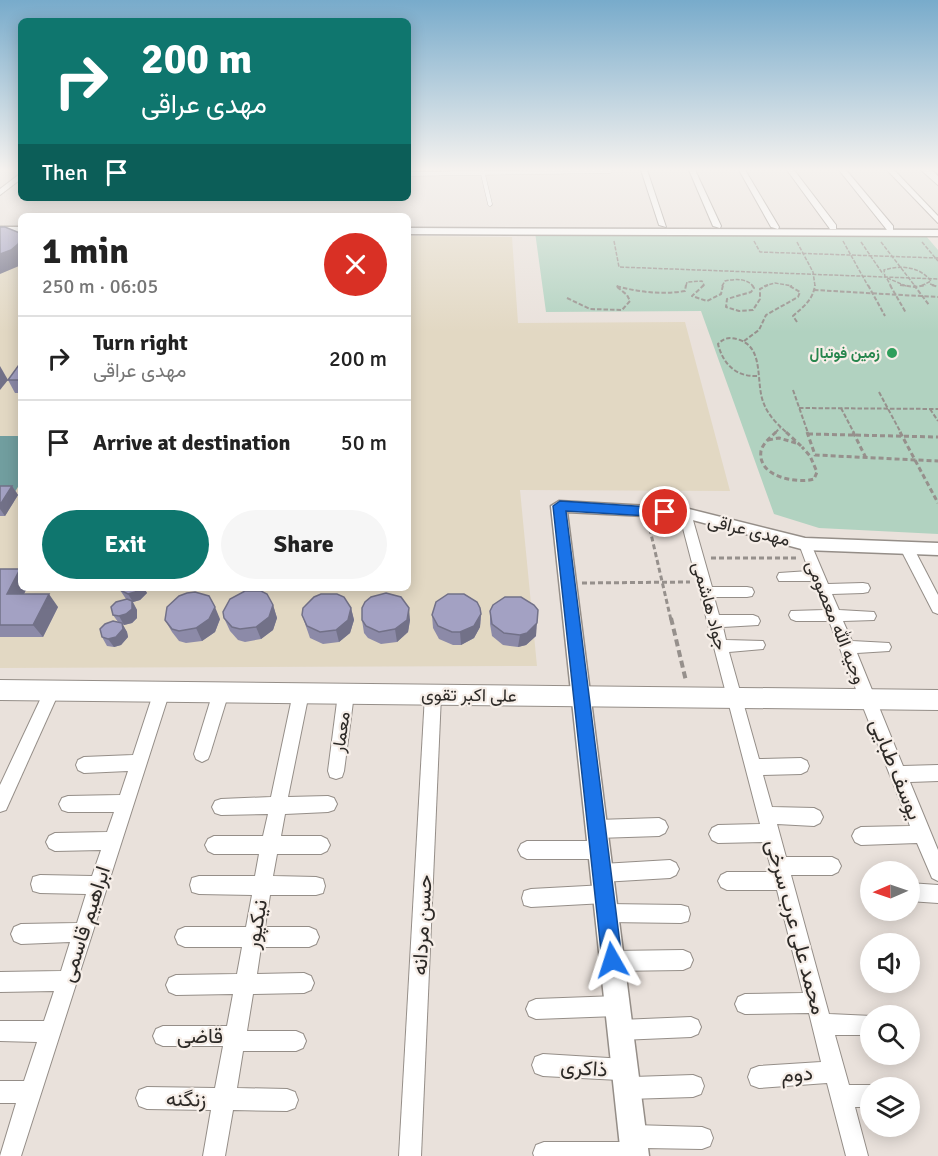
<!DOCTYPE html>
<html lang="en">
<head>
<meta charset="utf-8">
<style>
  body { margin:0; font-family:Signika,Vazirmatn,sans-serif; background:#f6f6f6; color:#222; height:100vh; display:flex; flex-direction:column; font-size:22px; white-space:nowrap }
  * { box-sizing:border-box; margin:0 }
  p { font-size:20px; color:#767676 }
  .icon { flex:none; width:33px; height:33px; fill:none; stroke:currentColor; stroke-width:2; stroke-linecap:round; stroke-linejoin:round }
  .map { position:relative; flex:1; overflow:hidden }
  .details { position:absolute; left:18px; top:213px; width:393px; height:378px; display:flex; flex-direction:column; background:#fff; border-radius:9px; box-shadow:0 3px 15px #0003 }
  .details>* { flex:none }
  .top-card { position:absolute; left:18px; top:18px; width:393px; height:183px; border-radius:9px; box-shadow:0 3px 15px #0003; background:#0f766e; color:#fff; overflow:hidden }
  .needle { width:39px; rotate:268deg }
  .fabs { position:absolute; left:860px; top:861px; display:grid; gap:12px }
  .fabs a { display:grid; place-items:center; width:60px; height:60px; border-radius:50%; background:#fff; box-shadow:0 3px 15px #0003; font-size:30px }
  .pin { position:absolute; display:grid; place-items:center; width:51px; height:51px; color:#fff; margin:-26px; border:3px solid #fff; border-radius:50%; box-shadow:0 2px 6px #0007 }
  .me { position:absolute; width:66px; margin:-33px; rotate:354deg; stroke-linejoin:round; filter:drop-shadow(0 0 4px #0008) }
  .turn { display:flex; align-items:center; gap:21px; height:126px; padding:0 24px; font-size:27px }
  .turn .icon { width:78px; height:78px; stroke-width:2.5 }
  .turn b { display:block; font-size:42px; line-height:51px }
  .then { display:flex; align-items:center; height:57px; padding:0 24px; background:#0003; gap:12px; font-size:22px }
  .round { display:grid; place-items:center; flex:none; width:63px; height:63px; border-radius:32px; background:#f6f6f6 }
  .head { display:flex; align-items:center; justify-content:space-between; height:102px; padding:0 24px }
  h1 { font-size:36px; font-weight:700; line-height:45px }
  .cta { display:flex; gap:12px; margin-top:auto; padding:12px 24px }
  .cta a { flex:1; height:69px; border-radius:36px; background:#0f766e; color:#fff; font-size:24px; font-weight:700; line-height:69px; text-align:center }
  .cta a+a { background:#f6f6f6; color:#222 }
  ul { padding:0; list-style:none }
  li { display:flex; align-items:center; gap:18px; height:84px; padding:0 24px; border-top:2px solid #e0e0e0 }
  li div { flex:1 }
  li b { display:block; font-size:22px }
  li em { font-style:normal }
  .map>svg:first-child { display:block }
  .industrial { fill:#e2d8c3 }
  .green { fill:#b1d2c0 }
  .water { fill:#719e9f }
  .lines { fill:none; stroke-linecap:round; stroke-linejoin:round }
  .service-casing { stroke:#958e88; stroke-width:5 }
  .minor-casing { stroke:#958e88; stroke-width:2 }
  .tertiary-casing { stroke:#958e88; stroke-width:3 }
  .secondary-casing { stroke:#958e88; stroke-width:2 }
  .path-far3 { stroke:#96908c; stroke-width:1.5; stroke-dasharray:4 1.5; stroke-linecap:butt }
  .path-far2 { stroke:#96908c; stroke-width:2; stroke-dasharray:4.5 2; stroke-linecap:butt }
  .path-far1 { stroke:#96908c; stroke-width:3; stroke-dasharray:5 3; stroke-linecap:butt }
  .path { stroke:#96908c; stroke-width:4; stroke-dasharray:7 4; stroke-linecap:butt }
  .service { stroke:#fff; stroke-width:4 }
  .minor { fill:#fff; fill-rule:evenodd }
  .tertiary { fill:#fff; fill-rule:evenodd }
  .secondary { fill:#fff; fill-rule:evenodd }
  .wall { fill:#8c8aa8 }
  .shaded-wall { fill:#727188 }
  .building { fill:#a3a1c3; stroke:#727188; stroke-width:1.5 }
  .route { fill:#1a73e8; stroke:#114b97; stroke-width:1.5 }
  .leisure-dot { fill:#2e9e5b; stroke:#f6eee8; stroke-width:2 }
  .labels { text-anchor:middle; dominant-baseline:central; stroke-width:4.5; stroke-linejoin:round; paint-order:stroke }
  .far-leisure-label { font-size:15px; font-weight:bold; fill:#27864d; stroke:#f6eee8; text-anchor:end }
  .street-label { font-size:18px; fill:#2d2a27; stroke:#f6eee8 }
  .near-street-label { font-size:21px; fill:#2d2a27; stroke:#f6eee8 }
</style>
</head>
<body>
<div class="map">
<svg width="938" height="1156" viewBox="0 0 938 1156">
  <rect width="100%" height="100%" fill="#e9e1db"/>
  <polygon class="industrial" points="0,234 21,234 21,588 408,588 408,236 512,237 518,323 685,322 730,491 520,490 537,666 0,668"/>
  <polygon class="green" points="535,232 926,236 938,250 938,534 819,528 774,514 701,311 546,312"/>
  <polygon class="water" points="0,436 21,436 21,482 13,495 0,495"/>
  <g class="lines">
    <g class="service-casing">
      <g id="service">
        <polyline points="482,170 490,204"/>
        <polyline points="408,174 610,171"/>
      </g>
    </g>
    <g class="minor-casing">
      <g id="minor">
        <polygon points="641,170 647,170 666,227 659,225"/>
        <polygon points="689,170 695,170 721,226 720,228 713,226"/>
        <polygon points="739,170 745,170 779,227 778,229 771,227"/>
        <polygon points="787,170 794,170 836,225 836,229 830,229"/>
        <polygon points="839,170 846,170 893,226 893,230 887,230"/>
        <polygon points="887,170 894,170 938,216 938,223"/>
        <polygon points="21,173 21,179 0,195 0,189"/>
        <polygon points="685,509 691,513 712,587 747,587 752,588 754,592 752,596 747,597 714,597 719,615 753,615 758,617 760,621 758,625 723,627 726,640 763,641 765,645 763,649 729,652 759,759 801,758 807,761 809,766 807,771 801,774 763,775 772,807 814,808 820,811 823,817 820,823 814,826 777,824 786,857 832,857 838,860 841,866 838,872 832,875 791,875 829,1014 872,1016 870,1016 870,1035 835,1035 849,1085 870,1085 876,1088 870,1088 870,1107 855,1107 868,1156 846,1156 827,1083 759,1088 751,1085 748,1077 751,1069 759,1066 821,1062 809,1013 745,1014 738,1011 735,1004 738,997 745,994 803,993 777,890 727,890 721,887 718,881 721,875 727,872 772,872 764,842 718,843 712,840 709,834 712,828 718,825 760,824 679,513"/>
        <polygon points="805,539 811,544 828,584 863,583 868,584 870,588 868,592 863,593 832,594 839,610 874,612 876,616 874,620 843,621 852,641 889,643 891,647 889,651 857,653 903,766 938,765 938,781 910,782 938,850 938,881 932,878 917,843 861,845 855,842 852,836 855,830 861,827 910,826 829,621 796,621 791,619 789,615 791,611 825,610 813,581 779,581 777,577 779,573 809,571 799,544"/>
        <polygon points="907,543 912,545 938,595 938,614 933,612 900,548"/>
        <polygon points="52,683 57,685 60,690 6,810 0,812 0,785 47,685"/>
        <polygon points="162,684 167,686 170,691 21,1156 0,1156 16,1103 0,1103 0,1081 24,1081 37,1042 0,1041 0,1021 44,1021 54,991 0,992 0,972 61,971 70,942 21,944 14,941 11,934 14,927 21,924 77,923 86,894 40,893 33,891 31,884 33,877 40,875 92,876 101,850 55,851 49,848 46,842 49,836 55,833 107,832 114,812 68,812 62,810 59,804 62,798 68,796 120,795 128,771 84,773 78,770 76,765 78,760 84,757 133,755 154,691 157,686"/>
        <polygon points="221,685 226,687 229,692 210,754 208,759 202,762 196,759 194,754 213,692 216,687"/>
        <polygon points="301,686 306,688 309,693 288,797 328,796 334,798 337,804 334,810 328,812 285,814 281,836 321,836 327,839 330,845 327,851 321,854 277,854 273,876 316,877 323,879 325,886 323,893 316,895 270,895 265,927 309,927 316,930 319,937 316,944 309,947 261,947 257,974 304,973 311,976 314,983 311,990 304,993 253,994 247,1031 296,1031 303,1034 306,1041 303,1048 296,1051 243,1051 237,1088 287,1089 295,1092 298,1100 295,1108 287,1111 233,1110 225,1156 203,1156 211,1110 147,1109 139,1106 136,1098 139,1090 147,1087 215,1088 223,1046 163,1046 156,1043 153,1036 156,1029 163,1026 227,1026 233,994 176,995 169,992 166,985 169,978 176,975 237,974 242,947 185,947 178,944 175,937 178,930 185,927 246,927 252,895 199,894 192,892 190,885 192,878 199,876 255,876 259,854 214,854 208,851 205,845 208,839 214,836 263,836 268,814 221,815 215,813 212,807 215,801 221,799 271,797 293,693 296,688"/>
        <polygon points="346,687 351,689 354,694 344,771 342,777 336,779 330,777 328,771 338,694 341,689"/>
        <polygon points="433,688 438,690 441,695 421,1156 399,1156 425,695 428,690"/>
        <polygon points="659,818 665,821 668,827 665,833 659,836 597,838 591,835 588,829 591,823 597,820"/>
        <polygon points="527,841 599,841 605,844 608,850 605,856 599,859 527,859 521,856 518,850 521,844"/>
        <polygon points="670,860 676,863 679,869 676,875 670,878 602,882 596,879 593,873 596,867 602,864"/>
        <polygon points="909,883 938,885 938,903 909,901"/>
        <polygon points="605,885 612,887 614,894 612,901 605,903 531,907 524,905 522,898 524,891 531,889"/>
        <polygon points="607,904 681,905 688,907 690,914 688,921 681,923 607,922 600,920 598,913 600,906"/>
        <polygon points="683,950 690,953 693,960 690,967 683,970 612,971 605,968 602,961 605,954 612,951"/>
        <polygon points="617,996 624,999 627,1006 624,1013 617,1016 536,1019 529,1016 526,1009 529,1002 536,999"/>
        <polygon points="691,1017 698,1020 701,1027 698,1034 691,1037 620,1040 613,1037 610,1030 613,1023 620,1020"/>
        <polygon points="543,1054 625,1059 633,1062 636,1070 633,1077 693,1075 701,1078 704,1086 701,1094 693,1097 627,1099 619,1096 616,1088 619,1080 543,1076 535,1073 532,1065 535,1057"/>
        <polygon points="633,1125 702,1127 710,1130 713,1138 710,1146 702,1149 644,1148 646,1156 534,1156 533,1153 536,1145 544,1142 624,1142 622,1136 625,1128"/>
      </g>
    </g>
    <g class="tertiary-casing">
      <g id="tertiary">
        <rect x="0" y="227" width="21" height="6"/>
        <polygon points="408,228 938,230 938,236 408,234"/>
        <polygon points="559,501 685,508 805,538 938,543 938,555 805,550 685,518 567,512 649,1156 621,1156 551,506"/>
      </g>
    </g>
    <g class="secondary-casing">
      <g id="secondary">
        <polygon points="921,170 932,170 938,176 938,185"/>
        <polygon points="0,680 938,690 938,710 0,700"/>
      </g>
    </g>
    <g class="path-far3">
      <polyline points="614,241 619,267 938,279"/>
      <polyline points="754,241 760,252 938,258"/>
      <polyline points="843,241 868,286"/>
      <polyline points="797,242 813,272 815,286"/>
      <polyline points="861,242 883,274"/>
      <polyline points="881,242 915,286"/>
      <polyline points="922,242 938,261"/>
      <polyline points="887,279 891,286"/>
      <polyline points="930,284 936,286"/>
      <polyline points="617,286 618,286"/>
      <polyline points="686,286 687,282 702,281 704,285 702,286"/>
      <path d="M722,286L725,281C735,279 746,278 753,286"/>
      <polyline points="764,286 775,283 792,286"/>
      <path d="M906,286L885,277L884,270C901,265 919,266 931,281L921,286"/>
    </g>
    <g class="path-far2">
      <polyline points="704,285 692,296 707,301 721,294 723,285"/>
      <polyline points="752,285 754,288 751,292 727,299 726,307 739,311 753,310 760,299 760,289 768,285"/>
      <polyline points="868,285 885,316"/>
      <polyline points="890,285 906,313"/>
      <polyline points="900,285 915,287 926,285"/>
      <polyline points="914,285 929,305"/>
      <polyline points="932,285 938,287"/>
      <polyline points="814,290 938,297"/>
      <path d="M567,298L590,309L622,310L630,301L627,295L616,286C639,292 661,295 685,291L686,285"/>
      <path d="M797,322L793,316C804,306 813,300 815,285"/>
      <polyline points="744,341 759,330 766,315 798,297 800,292 788,285"/>
      <path d="M757,376C736,377 723,364 718,344C725,337 730,337 740,340C765,349 755,384 764,404C768,415 778,425 787,433"/>
      <polyline points="793,390 808,433"/>
      <polyline points="879,392 901,433"/>
      <polyline points="799,408 938,409"/>
      <polyline points="841,408 854,433"/>
      <polyline points="930,409 938,421"/>
      <polyline points="775,433 780,428"/>
    </g>
    <g class="path-far1">
      <path d="M776,432C771,437 763,443 761,451C757,477 797,484 814,479L817,472L810,456L802,447"/>
      <polyline points="786,432 801,446"/>
      <polyline points="807,432 815,455 938,461"/>
      <polyline points="853,432 866,458"/>
      <polyline points="900,432 938,503"/>
      <polyline points="808,434 938,437"/>
      <polyline points="768,440 779,438 796,443"/>
      <polyline points="648,521 671,620"/>
      <polyline points="711,558 797,558"/>
      <polyline points="582,583 690,582"/>
    </g>
    <polyline class="path" points="671,618 686,681"/>
    <use href="#service" class="service"/>
    <use href="#minor" class="minor"/>
    <use href="#tertiary" class="tertiary"/>
    <use href="#secondary" class="secondary"/>
  </g>
  <g class="wall">
    <polygon points="21,362 21,393 15,393 8,380"/>
    <polygon points="0,486 12,486 18,495 5,516 0,516"/>
    <polygon points="0,569 20,569 21,588 27,588 24,594 58,607 43,637 0,637"/>
    <polygon points="120,588 144,588 147,593 140,600 133,602 137,610 137,618 132,623 124,625 122,624 127,632 128,637 121,645 114,647 107,646 102,637 118,622 113,615 126,599 120,590"/>
    <polygon points="273,605 277,618 273,630 261,639 245,642 238,640 230,631 224,618"/>
    <polygon points="351,608 354,620 350,633 339,642 323,644 310,638 302,615"/>
    <polygon points="490,611 536,636 526,645 518,647 503,645 492,636 490,624"/>
    <polygon points="481,614 480,627 474,638 461,645 453,645 439,639 433,628 432,615"/>
    <polygon points="220,619 215,632 202,641 186,643 179,641 172,632 165,620"/>
    <polygon points="362,620 410,620 408,632 397,642 381,644 368,638 364,633"/>
  </g>
  <g class="shaded-wall">
    <polygon points="21,239 21,264 19,266 0,274 0,254"/>
    <polygon points="0,366 8,380 0,390"/>
    <polygon points="12,486 18,495 5,516 0,509 0,505"/>
    <polygon points="20,569 21,588 27,588 17,607 7,594"/>
    <polygon points="139,588 144,588 147,593 140,600 133,602 128,594"/>
    <polygon points="49,594 58,607 43,637 33,625"/>
    <polygon points="132,601 137,610 137,618 132,623 124,625 119,616"/>
    <polygon points="273,605 277,618 273,630 261,639 256,627"/>
    <polygon points="215,607 220,619 215,632 202,641 196,628"/>
    <polygon points="351,608 354,620 350,633 339,642 336,630"/>
    <polygon points="409,608 410,620 408,632 397,642 395,629"/>
    <polygon points="481,614 480,627 474,638 461,645 460,632"/>
    <polygon points="122,623 127,632 128,637 121,645 114,647 108,639"/>
    <polygon points="537,623 536,636 526,645 518,647 520,635"/>
  </g>
  <g class="building">
    <polygon points="0,227 5,227 20,233 21,237 18,244 11,250 0,254"/>
    <polygon points="21,362 21,380 8,380"/>
    <polygon points="0,486 12,486 0,505"/>
    <polygon points="0,569 20,569 7,594 49,594 33,625 0,625"/>
    <polygon points="120,588 139,588 135,592 128,594 120,590"/>
    <polygon points="245,591 261,591 267,594 273,605 269,617 256,627 240,629 232,627 224,618 223,612 230,599"/>
    <polygon points="195,592 209,596 215,607 209,619 196,628 179,631 172,629 165,620 167,607 179,596 187,593"/>
    <polygon points="386,593 401,597 409,608 407,620 395,629 379,632 366,626 362,620 362,608 365,602 371,597"/>
    <polygon points="321,594 337,594 344,597 351,608 348,620 336,630 320,632 307,626 302,615 303,608 314,597"/>
    <polygon points="448,594 464,594 477,602 480,608 481,614 474,626 460,632 452,632 438,626 432,615 436,602"/>
    <polygon points="505,597 521,597 534,605 538,610 537,623 527,633 520,635 504,633 492,624 490,611 493,605"/>
    <polygon points="127,599 132,601 132,609 126,614 119,616 113,615 111,607 116,602"/>
    <polygon points="113,621 122,623 123,629 116,637 108,639 102,637 100,629 105,624"/>
  </g>
  <linearGradient id="sky" x2="0" y2="1"><stop stop-color="#78abcb"/><stop offset="0.51" stop-color="#f5f2ef"/><stop offset="1" stop-color="#f5f2ef" stop-opacity="0"/></linearGradient>
  <rect width="938" height="332" fill="url(#sky)"/>
  <polygon class="route" points="560,501 665,508 672,512 665,517 566,511 622,960 619,967 612,970 605,967 602,960 553,506"/>
  <circle class="leisure-dot" cx="892" cy="353" r="6"/>
  <g class="labels">
    <g class="far-leisure-label">
      <text x="880" y="353">زمین فوتبال</text>
    </g>
    <g class="street-label">
      <text transform="translate(749 530) rotate(14)">مهدی عراقی</text>
      <text transform="translate(710 606) rotate(75)">جواد هاشمی</text>
      <text transform="translate(836 622) rotate(68)">وجیه الله معصومی</text>
      <text transform="translate(469 695) rotate(1)">علی اکبر تقوی</text>
      <text transform="translate(341 732) rotate(-82)">معمار</text>
    </g>
    <g class="near-street-label">
      <text transform="translate(896 769) rotate(68)">یوسف طبایی</text>
      <text transform="translate(85 924) rotate(-72)">ابراهیم قاسمی</text>
      <text transform="translate(256 924) rotate(-80)">نیکپور</text>
      <text transform="translate(422 925) rotate(-87)">حسن مردانه</text>
      <text transform="translate(796 927) rotate(75)">محمد علی عرب سرخی</text>
      <text x="200" y="1036">قاضی</text>
      <text transform="translate(584 1068) rotate(4)">ذاکری</text>
      <text transform="translate(797 1074) rotate(-4)">دوم</text>
      <text transform="translate(186 1099) rotate(1)">زنگنه</text>
    </g>
  </g>
</svg>
<div class="fabs">
<a><svg class="needle" viewBox="-14 -14 28 28"><path d="M0-13l5 13h-10z" fill="#e53935"/><path d="M0 13l5-13h-10z" fill="#767676"/></svg></a>
<a><svg class="icon" aria-label="sound" viewBox="0 0 24 24"><path d="M4 9h4l5-4v14l-5-4H4zM17 9q2 3 0 6"/></svg></a>
<a><svg class="icon" aria-label="search" viewBox="0 0 24 24"><circle cx="10" cy="10" r="6"/><path d="M15 15l6 6"/></svg></a>
<a><svg class="icon" aria-label="layers" viewBox="0 0 24 24"><path d="M12 4l9 5-9 5-9-5zM3 14l9 5 9-5"/></svg></a>
</div>
<div class="pin" style="left:665px;top:512px;background:#d93025"><svg class="icon" aria-label="arrive" viewBox="0 0 24 24"><path d="M6 21V4h12l-3 4 3 4H6"/></svg></div>
<svg class="me" style="left:612px;top:960px" viewBox="-20 -20 40 40"><path d="M0-17L14 15 0 8-14 15z" fill="#1a73e8" stroke="#fff" stroke-width="4"/></svg>
<div class="top-card">
<div class="turn"><svg class="icon" aria-label="right" viewBox="0 0 24 24"><path d="M7 20v-9h11M14 6l5 5-5 5"/></svg><div><b>200 m</b>مهدی عراقی</div></div>
<div class="then">Then<svg class="icon" aria-label="arrive" viewBox="0 0 24 24"><path d="M6 21V4h12l-3 4 3 4H6"/></svg></div>
</div>
<section class="details">
<div class="head"><div><h1>1 min</h1><p>250 m · 06:05</p></div><a class="round" style="background:#d93025;color:#fff"><svg class="icon" aria-label="close" viewBox="0 0 24 24"><path d="M6 6l12 12M18 6L6 18"/></svg></a></div>
<ul>
<li><svg class="icon" aria-label="right" viewBox="0 0 24 24"><path d="M7 20v-9h11M14 6l5 5-5 5"/></svg><div><b>Turn right</b><p>مهدی عراقی</p></div><em>200 m</em></li>
<li><svg class="icon" aria-label="arrive" viewBox="0 0 24 24"><path d="M6 21V4h12l-3 4 3 4H6"/></svg><div><b>Arrive at destination</b></div><em>50 m</em></li>
</ul>
<div class="cta"><a>Exit</a><a>Share</a></div>
</section>
</div>
</body>
</html>
